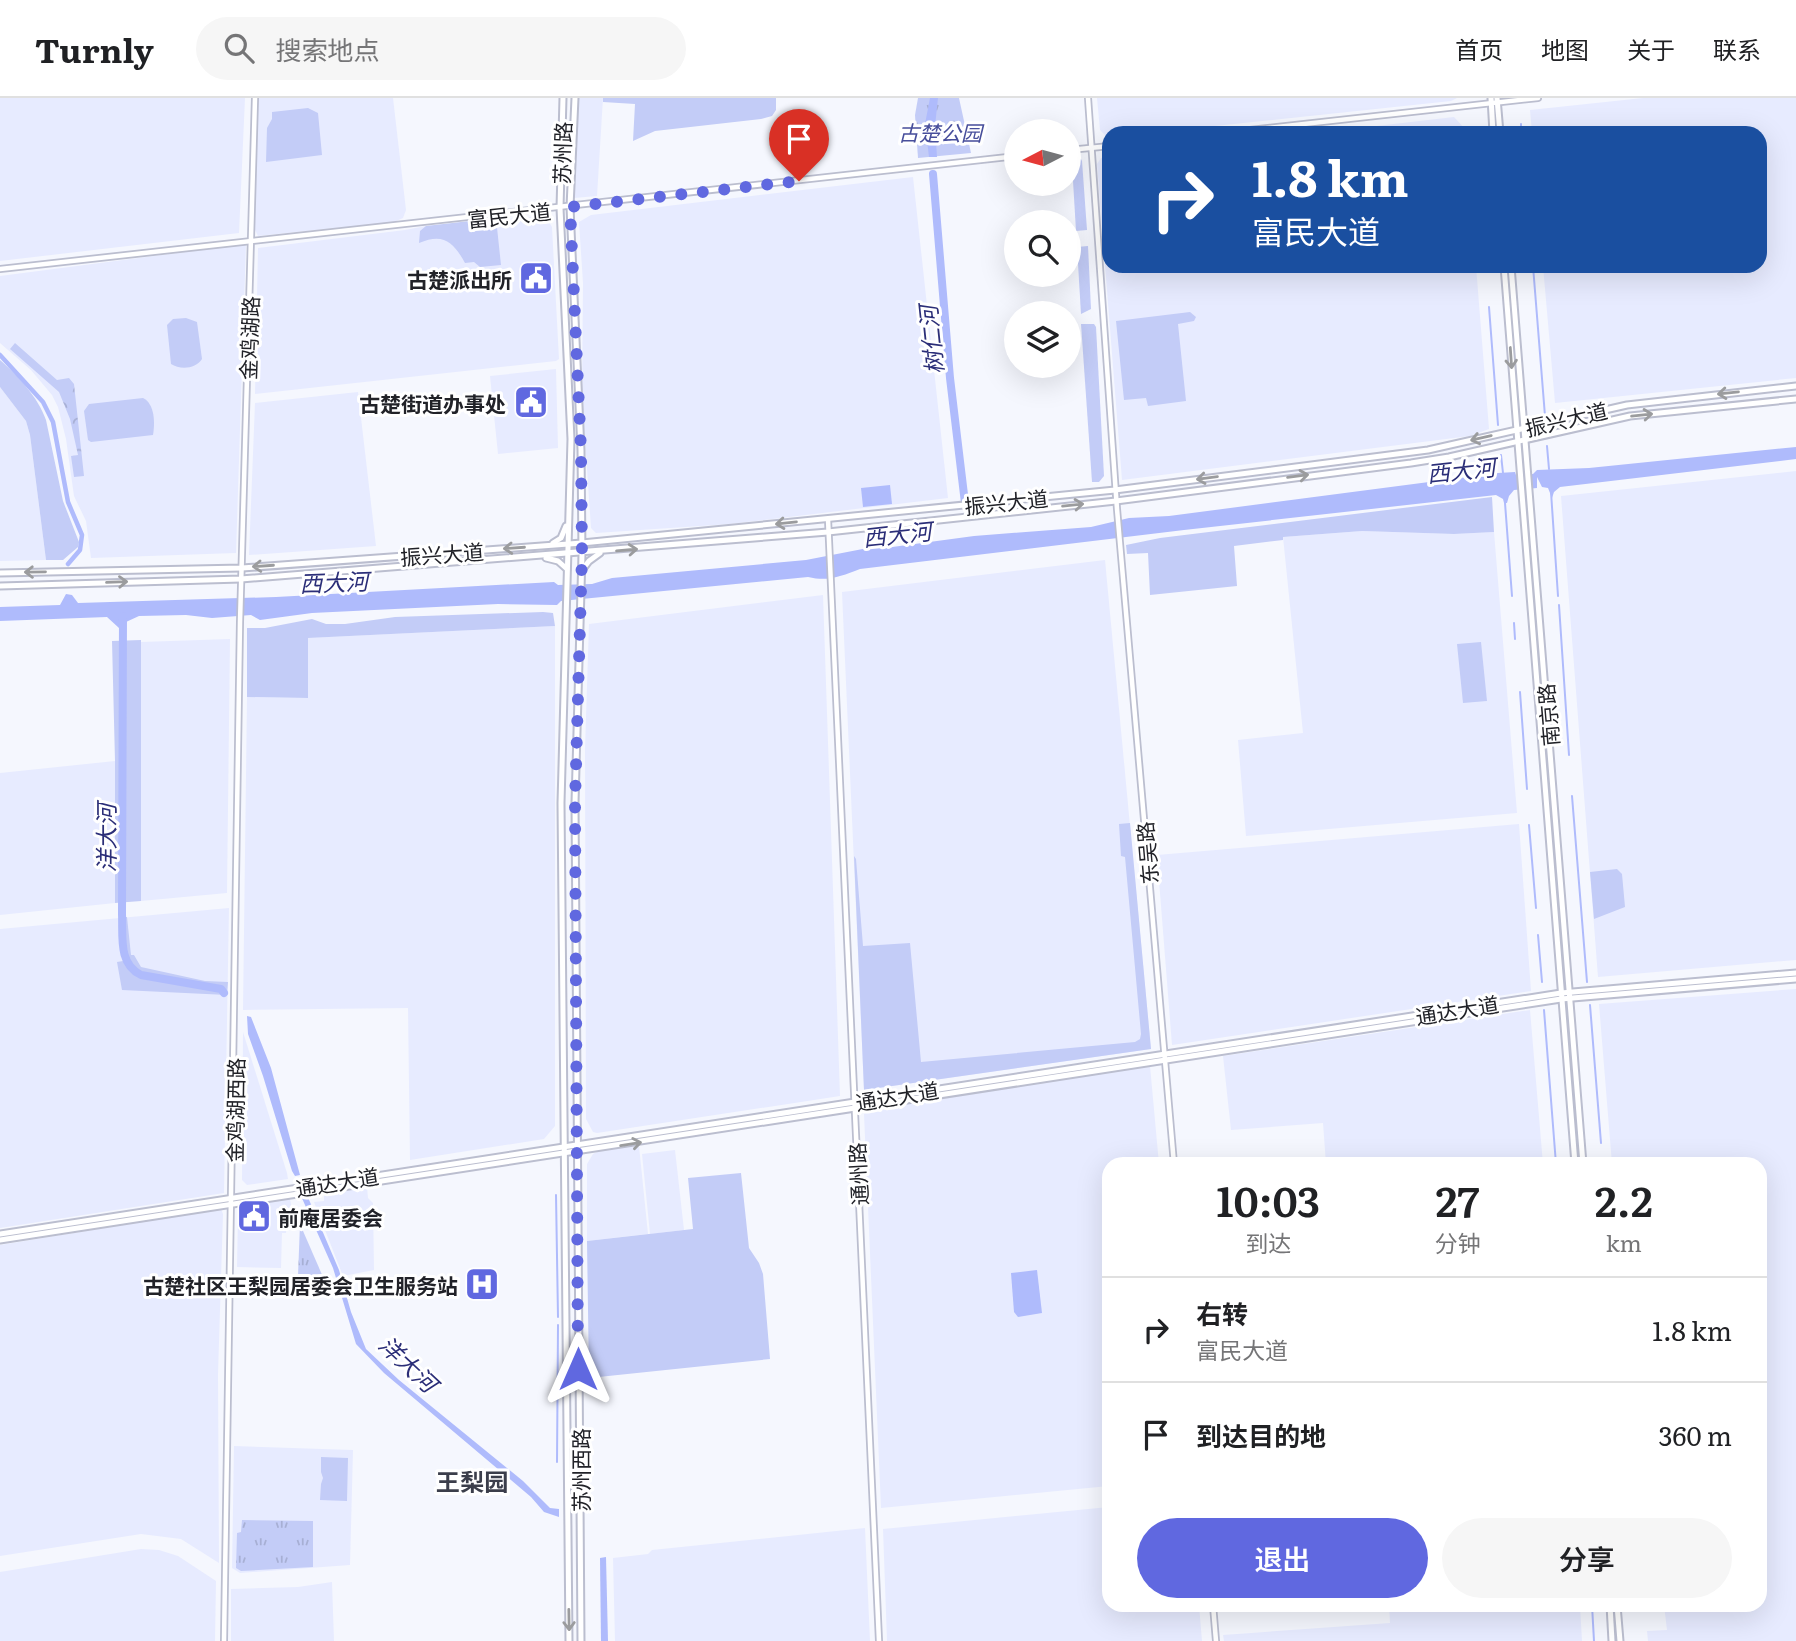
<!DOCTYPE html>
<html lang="zh">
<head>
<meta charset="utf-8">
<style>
  body { margin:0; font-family:Literata,"Noto Sans SC",serif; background:#f6f6f6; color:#202124; height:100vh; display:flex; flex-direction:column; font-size:26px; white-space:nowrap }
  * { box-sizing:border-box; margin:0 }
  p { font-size:23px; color:#757577 }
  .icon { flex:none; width:38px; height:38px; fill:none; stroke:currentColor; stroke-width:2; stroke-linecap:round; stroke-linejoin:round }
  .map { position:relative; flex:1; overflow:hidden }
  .panel { position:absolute; left:1102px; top:1059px; width:665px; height:455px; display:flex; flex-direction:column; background:#fff; border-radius:21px; box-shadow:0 7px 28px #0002 }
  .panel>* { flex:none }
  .guide { position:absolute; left:1102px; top:28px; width:665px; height:147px; border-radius:21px; box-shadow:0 7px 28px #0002; background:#1a4fa0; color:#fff; overflow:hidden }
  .needle { width:46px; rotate:264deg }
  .buttons { position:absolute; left:1004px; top:21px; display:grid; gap:14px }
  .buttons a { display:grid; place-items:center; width:77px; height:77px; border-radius:50%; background:#fff; box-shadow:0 7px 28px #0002; font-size:35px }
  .pin { position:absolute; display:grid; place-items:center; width:60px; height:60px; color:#fff; margin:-72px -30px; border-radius:50% 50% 50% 0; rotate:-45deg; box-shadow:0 0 7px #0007 }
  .pin .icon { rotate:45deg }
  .me { position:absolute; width:77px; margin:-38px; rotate:0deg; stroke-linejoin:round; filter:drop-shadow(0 0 5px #0008) }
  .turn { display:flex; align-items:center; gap:24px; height:147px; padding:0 35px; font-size:32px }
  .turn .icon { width:91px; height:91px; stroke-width:2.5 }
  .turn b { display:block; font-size:49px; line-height:60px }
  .eta { display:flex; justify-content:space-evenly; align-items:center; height:119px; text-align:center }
  .eta b { font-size:42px; font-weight:600; line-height:49px }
  .primary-button { display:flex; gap:14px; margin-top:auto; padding:14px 35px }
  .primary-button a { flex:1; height:80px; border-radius:42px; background:#6068e0; color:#fff; font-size:28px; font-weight:600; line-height:80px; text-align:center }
  .primary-button a+a { background:#f6f6f6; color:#202124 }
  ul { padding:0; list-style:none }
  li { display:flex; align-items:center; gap:21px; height:105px; padding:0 35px; border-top:2px solid #e0e0e0 }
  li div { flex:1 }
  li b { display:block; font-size:26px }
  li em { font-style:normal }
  header { display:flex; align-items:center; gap:42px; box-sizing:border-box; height:98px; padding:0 35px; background:#fff; border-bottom:2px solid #e0e0e0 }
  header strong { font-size:33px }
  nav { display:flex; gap:38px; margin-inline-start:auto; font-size:24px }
  .search { width:490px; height:63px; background:#f6f6f6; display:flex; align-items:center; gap:18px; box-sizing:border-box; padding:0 24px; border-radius:38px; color:#757577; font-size:26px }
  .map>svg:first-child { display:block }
  .built { fill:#e7ebff }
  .green { fill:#c3ccf7 }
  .forest { fill:url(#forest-crowns) }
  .park { fill:url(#park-tufts) }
  .water { fill:#afbbfc }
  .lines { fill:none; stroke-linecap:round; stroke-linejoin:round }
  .stream { stroke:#afbbfc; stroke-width:2 }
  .canal { stroke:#afbbfc; stroke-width:4.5 }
  .river { stroke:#afbbfc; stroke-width:8 }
  .minor-casing { stroke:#bbbecf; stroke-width:8 }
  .major-casing { stroke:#bbbecf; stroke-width:9 }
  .minor { stroke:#fff; stroke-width:4.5 }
  .major { stroke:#fff; stroke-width:5 }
  .oneway { stroke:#9b9c9e }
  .route { stroke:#6068e0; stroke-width:12; stroke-dasharray:0 21.6 }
  .labels { text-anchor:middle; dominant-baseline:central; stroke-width:6; stroke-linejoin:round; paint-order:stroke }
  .park-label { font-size:21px; font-style:italic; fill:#474e9b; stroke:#fff }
  .street-label { font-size:21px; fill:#212228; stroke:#fff }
  .poi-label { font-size:21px; font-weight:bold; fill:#212228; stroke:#fff; text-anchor:end }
  .water-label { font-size:23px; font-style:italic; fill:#2b2e78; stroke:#fff }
  .quarter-label { font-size:24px; font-weight:bold; fill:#3b3e4b; stroke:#fff }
</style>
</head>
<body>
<header>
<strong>Turnly</strong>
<div class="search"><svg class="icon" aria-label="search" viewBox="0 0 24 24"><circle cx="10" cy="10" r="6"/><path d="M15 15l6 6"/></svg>搜索地点</div>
<nav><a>首页</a><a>地图</a><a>关于</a><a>联系</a></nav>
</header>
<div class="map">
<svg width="1796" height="1543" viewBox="0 0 1796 1543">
  <defs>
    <pattern id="forest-crowns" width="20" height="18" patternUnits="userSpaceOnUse" patternTransform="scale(1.75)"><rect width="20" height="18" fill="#c3ccf7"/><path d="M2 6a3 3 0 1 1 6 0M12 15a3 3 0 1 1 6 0" fill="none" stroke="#a7afd4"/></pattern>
    <pattern id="park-tufts" width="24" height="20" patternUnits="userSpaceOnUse" patternTransform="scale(1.75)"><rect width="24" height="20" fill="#c3ccf7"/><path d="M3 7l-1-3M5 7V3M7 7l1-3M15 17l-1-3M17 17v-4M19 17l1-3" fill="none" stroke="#a7afd4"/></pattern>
  </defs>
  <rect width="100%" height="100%" fill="#f5f7fe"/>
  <g class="built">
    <polygon points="0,0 245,0 239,135 0,163"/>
    <polygon points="258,0 393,0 406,112 403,120 394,124 258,138 254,130"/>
    <polygon points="578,0 603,0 597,98 574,100"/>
    <polygon points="1097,0 1457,0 1451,3 1158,34 1110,35 1109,39 1107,39 1100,32"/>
    <polygon points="1643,0 1796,0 1796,280 1555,305 1543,168 1760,168 1760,35 1532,35 1530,12"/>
    <polygon points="1454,19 1465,31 1466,35 1316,35"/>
    <polygon points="1109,59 1110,168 1476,168 1489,331 1470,338 1122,382 1097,66 1101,60"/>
    <polygon points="913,79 948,400 730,426 596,435 591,430 582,297 583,185 579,124 591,117"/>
    <polygon points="545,118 552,129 559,261 556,263 255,296 258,150 405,132 426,128"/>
    <polygon points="246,146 236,455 91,460 86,423 74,398 66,341 58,309 52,297 31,272 0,245 0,178"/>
    <polygon points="556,271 558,350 498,356 490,278"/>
    <polygon points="0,289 26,323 30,337 46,462 0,463"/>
    <polygon points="358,294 376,448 249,457 255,305"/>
    <polygon points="1796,373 1796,862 1598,879 1561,398"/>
    <polygon points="1362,433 1454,436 1494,434 1517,715 1246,738 1238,642 1303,635 1283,439"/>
    <polygon points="1105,462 1151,951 864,992 842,494"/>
    <polygon points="823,497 840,998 597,1035 593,1034 586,1021 585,651 589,526"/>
    <polygon points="555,528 555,1028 544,1041 410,1062 408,910 243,912 247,599 307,600 307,540"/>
    <polygon points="230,541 227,795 141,803 141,544"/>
    <polygon points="115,663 115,805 0,817 0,675"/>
    <polygon points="1519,726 1531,893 1172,947 1157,757"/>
    <polygon points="229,810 224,1095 0,1130 0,831"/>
    <polygon points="1796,891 1796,1543 1648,1543 1647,1533 1667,1532 1664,1507 1760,1507 1760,1066 1612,1066 1599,906"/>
    <polygon points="1530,912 1543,1066 1326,1066 1323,1025 1231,1032 1223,958"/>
    <polygon points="243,934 287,1075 288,1081 247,1087 242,1082"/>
    <polygon points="1150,968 1159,1066 1110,1066 1109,1388 881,1410 864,1016 869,1012"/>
    <polygon points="639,1048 648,1136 587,1143 587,1066 593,1056 599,1053"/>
    <polygon points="675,1052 684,1132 650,1136 642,1056"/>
    <polygon points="367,1089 368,1100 373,1105 374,1172 343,1178 314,1104 324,1103 324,1096"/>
    <polygon points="290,1101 294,1123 287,1123 286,1135 282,1135 281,1170 237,1169 238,1116 240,1110 243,1108"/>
    <polygon points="221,1111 223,1116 218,1276 219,1465 181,1441 141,1436 0,1458 0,1147"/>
    <polygon points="234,1348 353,1352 350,1467 240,1475 232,1470"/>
    <polygon points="1109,1409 1110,1507 1199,1507 1202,1543 887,1543 883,1431"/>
    <polygon points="865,1430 870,1543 615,1543 613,1460 648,1456 652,1452"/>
    <polygon points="141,1451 159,1452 178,1458 216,1483 215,1543 0,1543 0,1474"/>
    <polygon points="332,1484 334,1543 231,1543 231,1491 298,1489"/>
    <polygon points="1389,1507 1580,1507 1582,1543 1224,1543 1223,1537 1390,1525"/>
  </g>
  <g class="green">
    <polygon points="603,0 776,0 776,12 772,18 761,21 655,33 633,43 635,6 603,4"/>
    <polygon points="308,10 318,15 322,57 266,64 267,30 272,21 272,14"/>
    <polygon points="1074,61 1081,61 1082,63 1087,132 1076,133 1072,66 1074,65"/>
    <path d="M496,120L501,167L480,169L474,164L465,165C454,145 444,134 419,145L420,133L426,128Z"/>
    <polygon points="1088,148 1091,211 1081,216 1077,149"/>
    <polygon points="1190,214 1196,219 1194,223 1178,226 1186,303 1148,308 1146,300 1124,302 1116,223"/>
    <path d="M186,220L197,224L202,261C196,271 180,272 171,266L167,227L173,221Z"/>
    <polygon points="1081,226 1094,226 1096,229 1104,378 1099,384 1092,384"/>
    <path d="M0,262C18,278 38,299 46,322L63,403L79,444L78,449L63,462H46L30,337L26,323L0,289Z"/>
    <path d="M143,300C155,306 155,325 153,337L91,344L88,342L84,313L89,306Z"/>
    <polygon points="1492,399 1494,434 1454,436 1362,433 1283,439 1283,442 1234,448 1237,488 1150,497 1148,455 1127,456 1126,447 1160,440"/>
    <polygon points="543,514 553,515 555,528 308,540 308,600 247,599 247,530 265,530 312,521 326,526 345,526 395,519"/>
    <polygon points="141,542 141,803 115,805 115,663 112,543"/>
    <polygon points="1481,544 1487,603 1463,605 1457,546"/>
    <polygon points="1130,725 1151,951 864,992 854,758 856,761 863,848 910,845 921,964 1135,944 1140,941 1141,936 1125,759 1121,758 1119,726"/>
    <polygon points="1617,771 1622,776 1625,809 1594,821 1590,774"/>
    <polygon points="120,819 127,819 131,857 134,857 141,869 205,883 228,884 227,897 122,892 117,864 123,863"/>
    <polygon points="741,1075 749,1150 759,1165 763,1176 770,1261 589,1280 587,1143 693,1131 688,1080"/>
    <polygon points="321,1359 348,1360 347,1403 320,1402 321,1386 323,1380 321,1374"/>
  </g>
  <polygon class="forest" points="15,245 57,282 69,280 74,286 84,378 74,379 71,358 78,357 70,321 59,294 10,251"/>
  <g class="park">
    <polygon points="918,0 959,0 971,55 918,60 915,17"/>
    <polygon points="300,1126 323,1179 298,1178"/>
    <polygon points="242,1422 313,1423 313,1469 241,1473 236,1470 237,1435 241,1434"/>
  </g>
  <g class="water">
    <polygon points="930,0 938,0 935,28 937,59 929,59 925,26"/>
    <path d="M1796,349V361L1560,389L1554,394L1552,400L1548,390L1542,389L1537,379V390L1514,392L1509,398L1507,405H1504L1503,401L1496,397L1184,432L860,471C841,478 829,484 808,479L561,503L557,507L498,506L312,515L260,522L251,517L212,520L186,517L139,518L126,524L125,529L119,530L107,519L0,523V509L60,507L66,496L72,497L78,505L276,499L554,484L558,487L592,486L612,480L806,462L873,449L885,450L974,438L1091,429L1129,420L1169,418L1498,375L1515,374L1516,377L1533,376L1537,372L1589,370Z"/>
    <polygon points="890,387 892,406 863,409 861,390"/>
    <polygon points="247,918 251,919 271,970 300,1077 295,1078 292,1073 263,978 248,936"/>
    <polygon points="307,1097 339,1172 351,1214 366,1251 399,1282 523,1383 550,1410 559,1411 559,1419 544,1414 531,1399 384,1275 356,1246 333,1170 301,1098"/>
    <polygon points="1037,1172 1042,1215 1018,1219 1014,1214 1011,1175"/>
    <polygon points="606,1459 608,1543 601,1543 600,1460"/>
  </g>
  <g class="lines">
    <g class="stream">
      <polyline points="1521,26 1521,35"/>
      <polyline points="1476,32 1476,35"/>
      <polyline points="1533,168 1545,318"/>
      <polyline points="1489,209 1498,327"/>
      <polyline points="1547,348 1549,371"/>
      <polyline points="1501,357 1503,375"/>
      <polyline points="1551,394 1558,498"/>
      <polyline points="1505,405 1512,498"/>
      <polyline points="1559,507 1569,657"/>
      <polyline points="1514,525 1515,541"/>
      <polyline points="1520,594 1527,691"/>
      <polyline points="1572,698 1587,884"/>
      <polyline points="1529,727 1536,810"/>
      <polyline points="1538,837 1542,884"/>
      <polyline points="1590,907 1601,1045"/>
      <polyline points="1544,912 1556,1066"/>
      <polyline points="556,1097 558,1219"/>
      <polyline points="557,1364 558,1227"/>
      <polyline points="1592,1507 1594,1543"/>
    </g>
    <polyline class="canal" points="0,257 43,304 53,324 68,404 82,437 80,452 68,466"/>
    <g class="river">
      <polyline points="933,76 950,280 965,405"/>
      <path d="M123,518L122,816C123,838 118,866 141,877L221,891L224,895"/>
    </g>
    <g class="minor-casing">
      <g id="minor">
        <polyline points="1088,0 1117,411 1174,1066"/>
        <polyline points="1223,35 1538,0"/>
        <polyline points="1069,52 1110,48"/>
        <polyline points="0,171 1017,58"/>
        <polyline points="828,421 879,1543"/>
        <polyline points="1213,1507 1216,1543"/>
        <polyline points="224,1543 240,524 255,0"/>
      </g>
    </g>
    <g class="major-casing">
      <g id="major">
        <polyline points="563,0 560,110 571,341 561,705 569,1543"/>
        <polyline points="575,0 570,109 581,352 582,456 575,705 581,1543"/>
        <polyline points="1491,0 1493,35"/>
        <polyline points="1497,0 1500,35"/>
        <polyline points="1504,168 1575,1066"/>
        <polyline points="1511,168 1583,1066"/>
        <polyline points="553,445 561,440 566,428"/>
        <polyline points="546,460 558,463 567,471"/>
        <polyline points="582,472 589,463 600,455"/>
        <polyline points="0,475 242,470 582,445 1115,392 1428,352 1627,307 1796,288"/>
        <polyline points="0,488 241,481 828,434 1116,403 1411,365 1449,359 1630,318 1796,301"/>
        <polyline points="0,1136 1561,895 1796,875"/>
        <polyline points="0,1142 1561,901 1796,881"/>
        <polyline points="1610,1507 1612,1543"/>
        <polyline points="1617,1507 1620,1543"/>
      </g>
    </g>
    <use href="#minor" class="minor"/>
    <use href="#major" class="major"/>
  </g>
  <defs><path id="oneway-shaft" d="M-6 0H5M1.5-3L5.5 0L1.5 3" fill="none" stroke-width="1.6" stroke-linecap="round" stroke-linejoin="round" transform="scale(1.75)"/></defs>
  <g class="oneway">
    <use href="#oneway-shaft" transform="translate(1511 260) rotate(86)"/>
    <use href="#oneway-shaft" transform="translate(1728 295) rotate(174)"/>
    <use href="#oneway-shaft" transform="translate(1642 317) rotate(-6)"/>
    <use href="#oneway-shaft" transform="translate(1481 340) rotate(167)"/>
    <use href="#oneway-shaft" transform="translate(1298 378) rotate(-7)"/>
    <use href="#oneway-shaft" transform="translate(1207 380) rotate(173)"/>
    <use href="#oneway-shaft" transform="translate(1073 407) rotate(-6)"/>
    <use href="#oneway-shaft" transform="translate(786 425) rotate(174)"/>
    <use href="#oneway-shaft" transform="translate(514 450) rotate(176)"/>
    <use href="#oneway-shaft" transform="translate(627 452) rotate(-5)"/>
    <use href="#oneway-shaft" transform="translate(263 468) rotate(176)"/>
    <use href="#oneway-shaft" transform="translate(35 474) rotate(179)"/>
    <use href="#oneway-shaft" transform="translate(117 484) rotate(-2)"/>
    <use href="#oneway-shaft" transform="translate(631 1046) rotate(-9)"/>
    <use href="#oneway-shaft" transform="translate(569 1522) rotate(89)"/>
  </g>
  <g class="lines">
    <polyline class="route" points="578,1271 575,705 582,456 581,352 570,109 799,83"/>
  </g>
  <defs>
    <g id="civic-square" transform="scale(1.75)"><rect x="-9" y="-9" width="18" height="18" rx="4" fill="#6068e0" stroke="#fff"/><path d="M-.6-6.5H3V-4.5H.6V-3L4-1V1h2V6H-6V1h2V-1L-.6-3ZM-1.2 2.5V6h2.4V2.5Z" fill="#fff"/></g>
    <g id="hospital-square" transform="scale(1.75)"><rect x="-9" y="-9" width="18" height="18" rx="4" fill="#6068e0" stroke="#fff"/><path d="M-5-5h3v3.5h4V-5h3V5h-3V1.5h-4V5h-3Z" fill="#fff"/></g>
  </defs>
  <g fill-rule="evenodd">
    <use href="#civic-square" x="536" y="180"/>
    <use href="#civic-square" x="531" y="304"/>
    <use href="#civic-square" x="254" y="1118"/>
    <use href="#hospital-square" x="482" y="1186"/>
  </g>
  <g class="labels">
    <g class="park-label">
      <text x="940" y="33">古楚公园</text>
    </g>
    <g class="street-label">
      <text transform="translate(561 55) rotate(-88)">苏州路</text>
      <text transform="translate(509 116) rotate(-6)">富民大道</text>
      <text transform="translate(248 240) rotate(-88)">金鸡湖路</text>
      <text transform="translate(1566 320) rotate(-13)">振兴大道</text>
      <text transform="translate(1006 403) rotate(-6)">振兴大道</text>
      <text transform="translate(442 455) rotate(-4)">振兴大道</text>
      <text transform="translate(1547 617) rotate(-95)">南京路</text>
      <text transform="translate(1146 755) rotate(-95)">东吴路</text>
      <text transform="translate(1457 911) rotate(-9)">通达大道</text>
      <text transform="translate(897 997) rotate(-9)">通达大道</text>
      <text transform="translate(234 1012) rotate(-89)">金鸡湖西路</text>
      <text transform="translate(857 1076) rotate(-93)">通州路</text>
      <text transform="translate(337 1083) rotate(-9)">通达大道</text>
      <text transform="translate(579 1372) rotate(-90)">苏州西路</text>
    </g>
    <g class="poi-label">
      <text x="512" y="180">古楚派出所</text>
      <text x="506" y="304">古楚街道办事处</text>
      <text x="278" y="1118" text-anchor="start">前庵居委会</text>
      <text x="458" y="1186">古楚社区王梨园居委会卫生服务站</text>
    </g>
    <g class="water-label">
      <text transform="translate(930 242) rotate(-96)">树仁河</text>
      <text transform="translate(1461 371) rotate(-6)">西大河</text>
      <text transform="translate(897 435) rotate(-6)">西大河</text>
      <text transform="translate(334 483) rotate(-2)">西大河</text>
      <text transform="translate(105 740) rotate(-90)">洋大河</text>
      <text transform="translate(409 1265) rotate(43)">洋大河</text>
    </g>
    <g class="quarter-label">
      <text x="472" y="1382">王梨园</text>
    </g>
  </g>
</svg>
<div class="buttons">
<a><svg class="needle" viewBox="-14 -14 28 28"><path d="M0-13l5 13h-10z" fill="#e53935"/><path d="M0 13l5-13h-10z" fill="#757577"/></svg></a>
<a><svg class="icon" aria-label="search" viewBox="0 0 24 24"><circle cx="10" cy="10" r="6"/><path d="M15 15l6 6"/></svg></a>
<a><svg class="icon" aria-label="layers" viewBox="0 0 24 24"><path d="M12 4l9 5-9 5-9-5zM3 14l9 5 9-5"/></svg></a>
</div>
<div class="pin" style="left:799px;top:83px;background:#d93025"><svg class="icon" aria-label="arrive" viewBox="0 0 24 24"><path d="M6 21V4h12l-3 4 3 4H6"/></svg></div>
<svg class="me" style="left:578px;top:1271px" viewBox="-20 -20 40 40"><path d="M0-17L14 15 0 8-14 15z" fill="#6068e0" stroke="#fff" stroke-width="4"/></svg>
<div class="guide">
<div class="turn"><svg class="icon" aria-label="right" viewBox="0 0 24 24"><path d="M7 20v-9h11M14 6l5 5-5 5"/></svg><div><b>1.8 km</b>富民大道</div></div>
</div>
<section class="panel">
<div class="eta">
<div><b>10:03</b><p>到达</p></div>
<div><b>27</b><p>分钟</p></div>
<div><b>2.2</b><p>km</p></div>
</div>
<ul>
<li><svg class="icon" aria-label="right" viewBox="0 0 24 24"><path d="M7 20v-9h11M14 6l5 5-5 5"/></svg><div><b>右转</b><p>富民大道</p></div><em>1.8 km</em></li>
<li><svg class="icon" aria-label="arrive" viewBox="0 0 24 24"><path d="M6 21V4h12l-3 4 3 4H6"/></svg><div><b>到达目的地</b></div><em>360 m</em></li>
</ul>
<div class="primary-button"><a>退出</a><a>分享</a></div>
</section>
</div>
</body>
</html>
